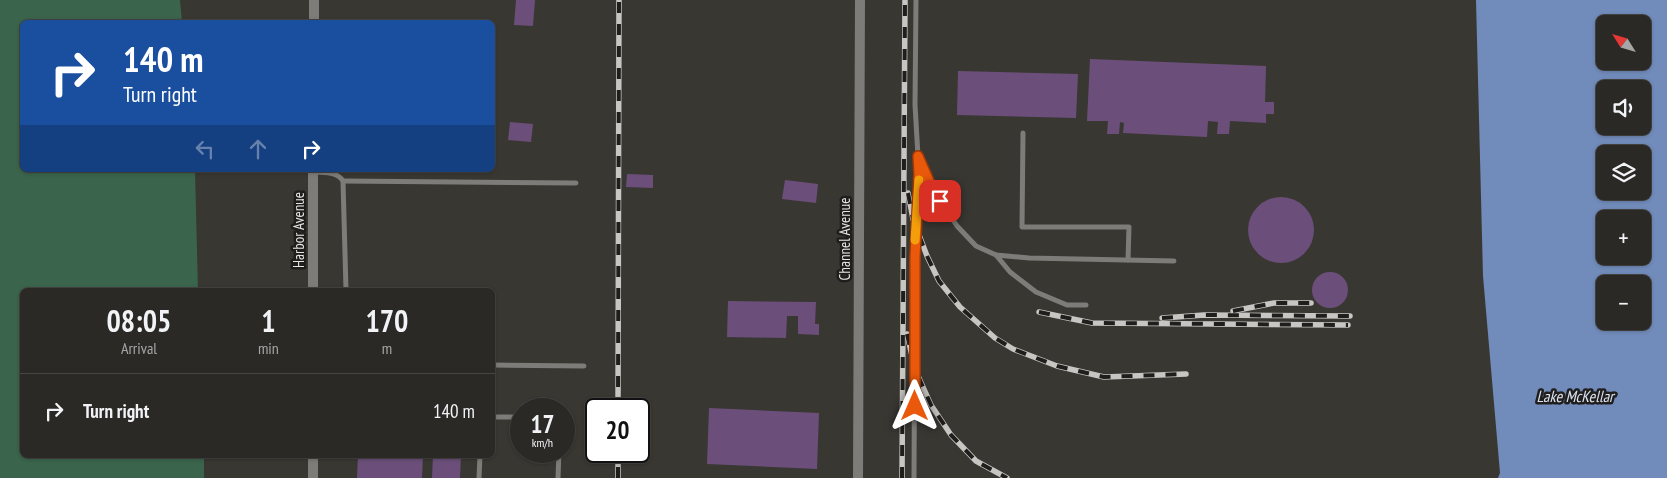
<!DOCTYPE html>
<html lang="en">
<head>
<meta charset="utf-8">
<style>
  body { margin:0; font-family:"PT Sans Narrow",sans-serif; background:#373532; color:#f1f3f6; height:100vh; display:flex; flex-direction:column; font-size:19px; white-space:nowrap }
  * { box-sizing:border-box; margin:0 }
  p { font-size:16px; color:#a6a6a7 }
  .icon { flex:none; width:28px; height:28px; fill:none; stroke:currentColor; stroke-width:2; stroke-linecap:round; stroke-linejoin:round }
  .map { position:relative; flex:1; overflow:hidden }
  .details { position:absolute; left:20px; top:288px; width:475px; height:170px; display:flex; flex-direction:column; background:#2b2926; border-radius:8px; box-shadow:0 1px 4px #0004,0 0 0 1px #474543 }
  .details>* { flex:none }
  .guide { position:absolute; left:20px; top:20px; width:475px; height:152px; border-radius:8px; box-shadow:0 1px 4px #0004,0 0 0 1px #474543; background:#1a4fa0; color:#fff; overflow:hidden }
  .needle { width:32px; rotate:307deg }
  .buttons { position:absolute; left:1596px; top:15px; display:grid; gap:10px }
  .buttons a { display:grid; place-items:center; width:55px; height:55px; border-radius:8px; background:#2b2926; box-shadow:0 1px 4px #0004,0 0 0 1px #474543; font-size:25px }
  .speed { position:absolute; left:510px; top:398px; display:flex; gap:10px; font-size:25px; font-weight:700; text-align:center }
  .speed>* { display:grid; place-content:center; width:65px; height:65px; border-radius:50%; background:#2b2926; box-shadow:0 1px 4px #0004,0 0 0 1px #474543; line-height:1 }
  .speed small { font-size:12px; font-weight:400 }
  .speed .limit { border:2px solid #111; border-radius:8px; background:#fff; color:#111 }
  .pin { position:absolute; display:grid; place-items:center; width:42px; height:42px; color:#fff; margin:-21px; border-radius:10px; box-shadow:0 2px 8px #0006 }
  .me { position:absolute; width:55px; margin:-28px; rotate:0deg; stroke-linejoin:round; filter:drop-shadow(0 0 4px #0008) }
  .turn { display:flex; align-items:center; gap:18px; height:105px; padding:0 20px; font-size:22px }
  .turn .icon { width:65px; height:65px; stroke-width:2.5 }
  .turn b { display:block; font-size:35px; line-height:42px }
  .lanes { display:flex; align-items:center; height:48px; padding:0 20px; background:#0003; justify-content:center; gap:25px; direction:ltr }
  .lanes .off { opacity:.35 }
  .eta { display:flex; justify-content:space-evenly; align-items:center; height:85px; text-align:center }
  .eta b { font-size:30px; font-weight:600; line-height:35px }
  ul { padding:0; list-style:none }
  li { display:flex; align-items:center; gap:15px; height:75px; padding:0 20px; border-top:1px solid #474543 }
  li div { flex:1 }
  li b { display:block; font-size:19px }
  li em { font-style:normal }
  .map>svg:first-child { display:block }
  .green { fill:#3a644b }
  .water { fill:#718bba; fill-rule:evenodd }
  .building { fill:#6b4f7a }
  .lines { fill:none; stroke-linecap:round; stroke-linejoin:round }
  .service { stroke:#7d7c79; stroke-width:5 }
  .minor { stroke:#7d7c79; stroke-width:10 }
  .rail-casing { stroke:#c7c6c2; stroke-width:5.5 }
  .rail { stroke:#1f1e1c; stroke-width:4; stroke-dasharray:11; stroke-linecap:butt }
  .route-casing { stroke:#983908; stroke-width:12 }
  .route { stroke:#ea580c; stroke-width:9 }
  .slow { stroke:#f59e0b; stroke-width:9 }
  .labels { text-anchor:middle; dominant-baseline:central; stroke-width:5; stroke-linejoin:round; paint-order:stroke }
  .street-label { font-size:15px; fill:#e6e5e2; stroke:#1f1e1c }
  .water-label { font-size:16px; font-style:italic; fill:#dce4f2; stroke:#1f1e1c }
</style>
</head>
<body>
<div class="map">
<svg width="1667" height="478" viewBox="0 0 1667 478">
  <rect width="100%" height="100%" fill="#393732"/>
  <polygon class="green" points="0,0 180,0 182,22 22,22 22,170 195,170 198,290 22,290 22,455 204,455 204,478 0,478"/>
  <path class="water" d="M1476,0H1667V478H1498L1500,473L1483,276ZM1605,24H1642V61H1605ZM1605,89H1642V126H1605ZM1605,154H1642V191H1605ZM1605,219H1642V256H1605ZM1605,284H1642V321H1605Z"/>
  <g class="building">
    <polygon points="516,0 535,0 533,26 514,25"/>
    <polygon points="1090,59 1266,66 1265,102 1274,102 1274,114 1266,114 1266,123 1230,121 1229,134 1217,134 1218,122 1208,121 1207,137 1123,133 1124,123 1120,122 1119,134 1107,134 1108,121 1087,121"/>
    <polygon points="958,71 1078,74 1076,118 957,115"/>
    <polygon points="510,122 533,124 531,142 508,140"/>
    <polygon points="627,174 653,175 653,188 626,187"/>
    <polygon points="785,180 818,184 816,203 782,199"/>
    <circle cx="1281" cy="230" r="33"/>
    <circle cx="1330" cy="290" r="18"/>
    <polygon points="728,301 816,302 815,324 819,324 819,335 798,334 798,316 787,316 786,338 727,337"/>
    <polygon points="709,408 819,413 817,469 707,464"/>
    <polygon points="358,455 423,455 422,478 357,478"/>
    <polygon points="433,455 461,455 460,478 432,478"/>
  </g>
  <g class="lines">
    <g class="service">
      <polyline points="916,0 915,105 918,156 932,188 957,226 976,246 996,255 1029,258 1174,261"/>
      <polyline points="1023,133 1022,227 1129,227 1128,260"/>
      <path d="M313,172C324,173 337,171 343,181L346,290"/>
      <polyline points="343,181 576,183"/>
      <polyline points="996,255 1010,272 1036,292 1067,305 1086,305"/>
      <polyline points="492,365 584,366"/>
      <polyline points="492,417 521,417"/>
      <polyline points="479,478 480,455"/>
      <polyline points="558,478 559,451"/>
      <polyline points="914,478 915,257 918,161"/>
    </g>
    <g class="minor">
      <polyline points="314,22 314,0"/>
      <polyline points="313,290 313,170"/>
      <polyline points="313,478 313,455"/>
      <polyline points="858,478 860,0"/>
    </g>
    <g class="rail-casing">
      <g id="rail">
        <polyline points="908,193 913,219 927,256 939,281 960,307 995,338 1013,349 1057,366 1104,377 1186,374"/>
        <polyline points="1233,311 1274,303 1311,303"/>
        <polyline points="1039,312 1092,323 1348,325"/>
        <polyline points="1162,318 1204,315 1350,316"/>
        <polyline points="907,334 915,369 931,405 951,435 976,461 1007,478"/>
        <polyline points="618,409 619,0"/>
        <polyline points="618,478 618,451"/>
        <polyline points="902,478 905,0"/>
      </g>
    </g>
    <use href="#rail" class="rail"/>
  </g>
  <g class="lines">
    <g class="route-casing">
      <polyline id="route" points="915,406 915,257 919,174 918,156 932,188 940,201"/>
    </g>
    <use href="#route" class="route"/>
    <polyline class="slow" points="915,240 919,180"/>
  </g>
  <g class="labels">
    <g class="street-label">
      <text transform="translate(298 230) rotate(-90)">Harbor Avenue</text>
      <text transform="translate(844 239) rotate(-90)">Channel Avenue</text>
    </g>
    <g class="water-label">
      <text x="1575" y="396">Lake McKellar</text>
    </g>
  </g>
</svg>
<div class="buttons">
<a><svg class="needle" viewBox="-14 -14 28 28"><path d="M0-13l5 13h-10z" fill="#e53935"/><path d="M0 13l5-13h-10z" fill="#a6a6a7"/></svg></a>
<a><svg class="icon" aria-label="sound" viewBox="0 0 24 24"><path d="M4 9h4l5-4v14l-5-4H4zM17 9q2 3 0 6"/></svg></a>
<a><svg class="icon" aria-label="layers" viewBox="0 0 24 24"><path d="M12 4l9 5-9 5-9-5zM3 14l9 5 9-5"/></svg></a>
<a>+</a>
<a>−</a>
</div>
<div class="speed"><div>17<small>km/h</small></div><div class="limit">20</div></div>
<div class="pin" style="left:940px;top:201px;background:#d93025"><svg class="icon" aria-label="arrive" viewBox="0 0 24 24"><path d="M6 21V4h12l-3 4 3 4H6"/></svg></div>
<svg class="me" style="left:915px;top:406px" viewBox="-20 -20 40 40"><path d="M0-17L14 15 0 8-14 15z" fill="#ea580c" stroke="#fff" stroke-width="4"/></svg>
<div class="guide">
<div class="turn"><svg class="icon" aria-label="right" viewBox="0 0 24 24"><path d="M7 20v-9h11M14 6l5 5-5 5"/></svg><div><b>140 m</b>Turn right</div></div>
<div class="lanes"><svg class="icon off" aria-label="left" viewBox="0 0 24 24"><path d="M17 20v-9H6M10 6l-5 5 5 5"/></svg><svg class="icon off" aria-label="ahead" viewBox="0 0 24 24"><path d="M12 20V5M6 11l6-6 6 6"/></svg><svg class="icon" aria-label="right" viewBox="0 0 24 24"><path d="M7 20v-9h11M14 6l5 5-5 5"/></svg></div>
</div>
<section class="details">
<div class="eta">
<div><b>08:05</b><p>Arrival</p></div>
<div><b>1</b><p>min</p></div>
<div><b>170</b><p>m</p></div>
</div>
<ul>
<li><svg class="icon" aria-label="right" viewBox="0 0 24 24"><path d="M7 20v-9h11M14 6l5 5-5 5"/></svg><div><b>Turn right</b></div><em>140 m</em></li>
</ul>
</section>
</div>
</body>
</html>
